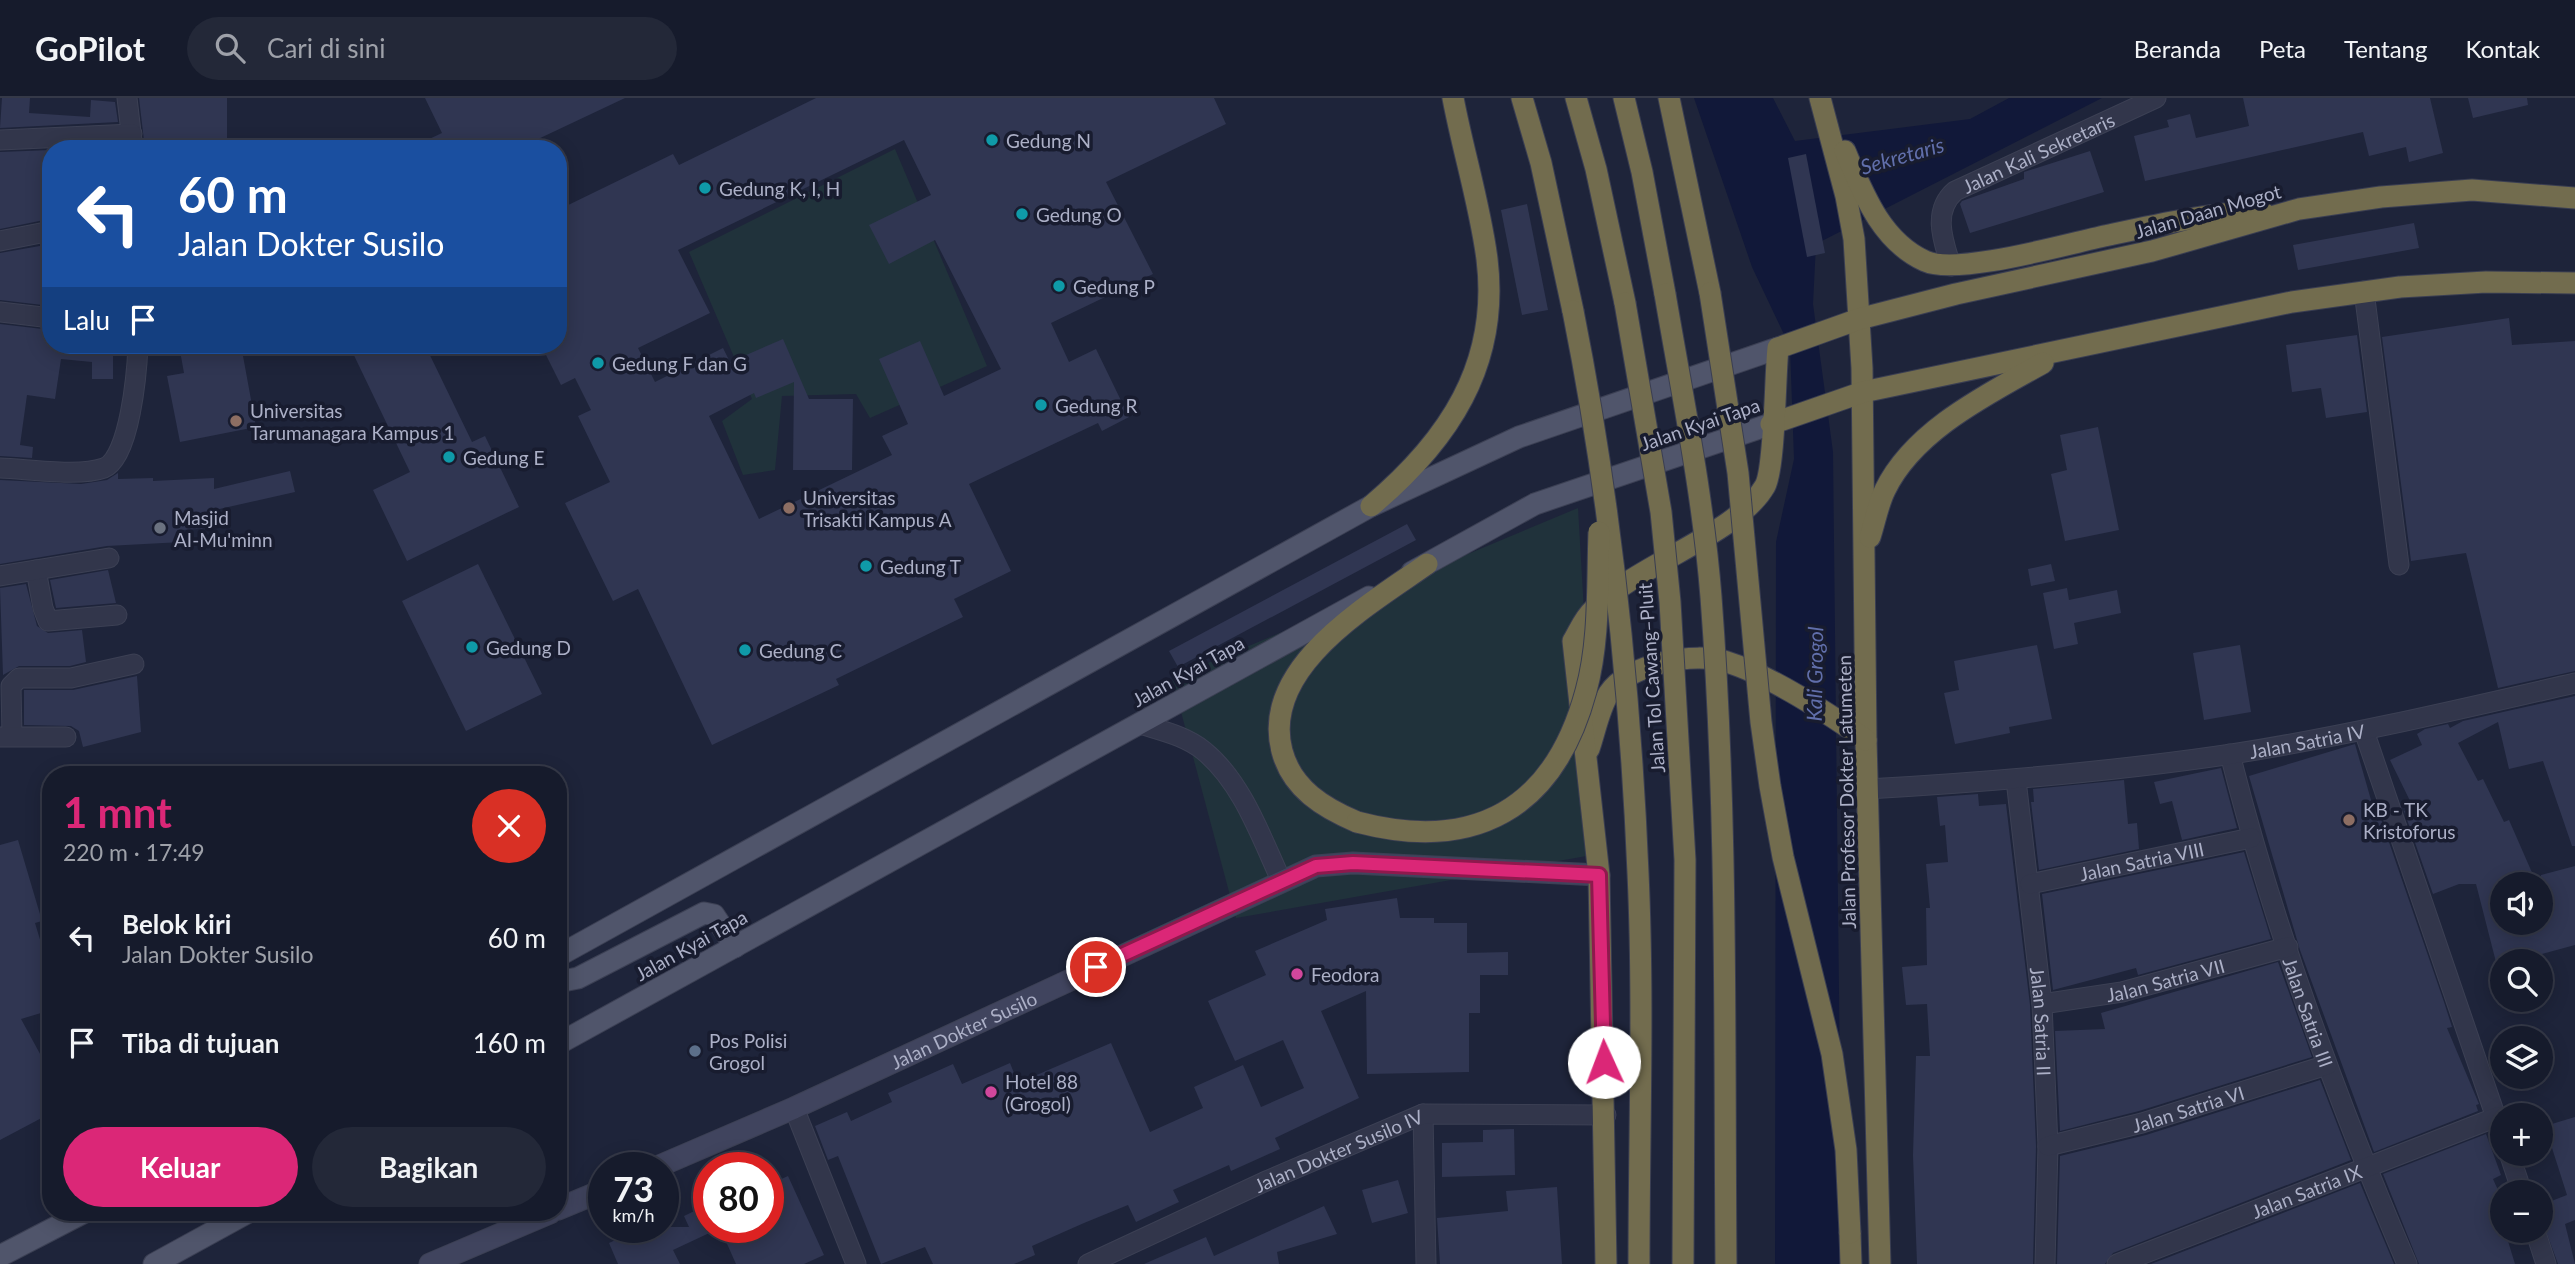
<!DOCTYPE html>
<html lang="id">
<head>
<meta charset="utf-8">
<style>
  body { margin:0; font-family:Lato,sans-serif; background:#232838; color:#f1f3f6; height:100vh; display:flex; flex-direction:column; font-size:26px; white-space:nowrap }
  * { box-sizing:border-box; margin:0 }
  p { font-size:23px; color:#9ea1a9 }
  .icon { flex:none; width:38px; height:38px; fill:none; stroke:currentColor; stroke-width:2; stroke-linecap:round; stroke-linejoin:round }
  .map { position:relative; flex:1; overflow:hidden }
  .panel { position:absolute; left:42px; top:668px; width:525px; height:455px; display:flex; flex-direction:column; background:#161b2c; border-radius:28px; box-shadow:0 4px 18px #0003,0 0 0 2px #353948 }
  .panel>* { flex:none }
  .guide { position:absolute; left:42px; top:42px; width:525px; height:214px; border-radius:28px; box-shadow:0 4px 18px #0003,0 0 0 2px #353948; background:#1a4fa0; color:#fff; overflow:hidden }
  .buttons { position:absolute; left:2490px; top:774px; display:grid; gap:14px }
  .buttons a { display:grid; place-items:center; width:63px; height:63px; border-radius:50%; background:#161b2c; box-shadow:0 4px 18px #0003,0 0 0 2px #353948; font-size:35px }
  .speed { position:absolute; left:588px; top:1054px; display:flex; gap:14px; font-size:35px; font-weight:700; text-align:center }
  .speed>* { display:grid; place-content:center; width:91px; height:91px; border-radius:50%; background:#161b2c; box-shadow:0 4px 18px #0003,0 0 0 2px #353948; line-height:1 }
  .speed small { font-size:18px; font-weight:400 }
  .speed .limit { border:10px solid #d22; background:#fff; color:#111 }
  .pin { position:absolute; display:grid; place-items:center; width:60px; height:60px; color:#fff; margin:-30px; border:4px solid #fff; border-radius:50%; box-shadow:0 2px 7px #0007 }
  .me { position:absolute; width:77px; margin:-38px; rotate:358deg; stroke-linejoin:round; filter:drop-shadow(0 0 5px #0008) }
  .turn { display:flex; align-items:center; gap:24px; height:147px; padding:0 21px; font-size:32px }
  .turn .icon { width:91px; height:91px; stroke-width:2.5 }
  .turn b { display:block; font-size:49px; line-height:60px }
  .then { display:flex; align-items:center; height:66px; padding:0 21px; background:#0003; gap:14px; font-size:26px }
  .round { display:grid; place-items:center; flex:none; width:74px; height:74px; border-radius:37px; background:#232838 }
  .summary { display:flex; align-items:center; justify-content:space-between; height:119px; padding:0 21px }
  h1 { font-size:42px; font-weight:700; line-height:52px; color:#db2777 }
  .button { display:flex; gap:14px; margin-top:auto; padding:14px 21px }
  .button a { flex:1; height:80px; border-radius:42px; background:#db2777; color:#fff; font-size:28px; font-weight:700; line-height:80px; text-align:center }
  .button a+a { background:#232838; color:#f1f3f6 }
  ul { padding:0; list-style:none }
  li { display:flex; align-items:center; gap:21px; height:105px; padding:0 21px }
  li div { flex:1 }
  li b { display:block; font-size:26px }
  li em { font-style:normal }
  header { display:flex; align-items:center; gap:42px; box-sizing:border-box; height:98px; padding:0 35px; background:#161b2c; border-bottom:2px solid #353948 }
  header strong { font-size:33px }
  nav { display:flex; gap:38px; margin-inline-start:auto; font-size:24px }
  .search { width:490px; height:63px; background:#232838; display:flex; align-items:center; gap:18px; box-sizing:border-box; padding:0 24px; border-radius:38px; color:#9ea1a9; font-size:26px }
  .map>svg:first-child { display:block }
  .green { fill:#20323b }
  .water { fill:#111839 }
  .building { fill:#303652; fill-rule:evenodd }
  .lines { fill:none; stroke-linecap:round; stroke-linejoin:round }
  .street-casing { stroke:#3c4054; stroke-width:21 }
  .secondary-casing { stroke:#3c4054; stroke-width:23 }
  .primary-casing { stroke:#3c4054; stroke-width:23 }
  .highway-casing { stroke:#3a3e52; stroke-width:23 }
  .street { stroke:#32364b; stroke-width:19 }
  .secondary { stroke:#40445e; stroke-width:21 }
  .primary { stroke:#50556b; stroke-width:21 }
  .highway { stroke:#726c4e; stroke-width:21 }
  .highway-bridge-casing { stroke:#3a3e52; stroke-width:23; stroke-linecap:butt }
  .highway-bridge { stroke:#726c4e; stroke-width:21 }
  .route-casing { stroke:#8e194d; stroke-width:18 }
  .route { stroke:#db2777; stroke-width:12 }
  .culture-dot { fill:#0f9aa8; stroke:#181c2f; stroke-width:2.5 }
  .education-dot { fill:#8d6e63; stroke:#181c2f; stroke-width:2.5 }
  .worship-dot { fill:#6b7280; stroke:#181c2f; stroke-width:2.5 }
  .hotel-dot { fill:#d1479c; stroke:#181c2f; stroke-width:2.5 }
  .service-dot { fill:#5c6f8a; stroke:#181c2f; stroke-width:2.5 }
  .labels { text-anchor:middle; dominant-baseline:central; stroke-width:7; stroke-linejoin:round; paint-order:stroke }
  .poi-label { font-size:19px; fill:#acb0c7; stroke:#181c2f; text-anchor:start }
  .street-label { font-size:19px; fill:#acb0c7; stroke:#181c2f }
  .water-label { font-size:21px; font-style:italic; fill:#616fab; stroke:#181c2f }
</style>
</head>
<body>
<header>
<strong>GoPilot</strong>
<div class="search"><svg class="icon" aria-label="search" viewBox="0 0 24 24"><circle cx="10" cy="10" r="6"/><path d="M15 15l6 6"/></svg>Cari di sini</div>
<nav><a>Beranda</a><a>Peta</a><a>Tentang</a><a>Kontak</a></nav>
</header>
<div class="map">
<svg width="2575" height="1166" viewBox="0 0 2575 1166">
  <rect width="100%" height="100%" fill="#1e243a"/>
  <g class="green">
    <polygon points="895,51 987,268 870,320 856,296 782,298 775,372 743,377 722,323 752,301 689,154"/>
    <polygon points="1578,410 1598,756 1236,820 1172,580"/>
  </g>
  <polygon class="water" points="1694,0 1773,0 1795,43 1970,21 2009,0 2102,0 1816,146 1813,206 1833,354 1842,1166 1775,1166 1776,444 1794,361 1790,249 1752,169"/>
  <g class="building">
    <polygon points="2,0 30,0 29,15 90,19 91,2 115,4 118,24 0,30"/>
    <polygon points="139,0 227,0 227,42 190,43 190,51 145,51"/>
    <polygon points="425,0 625,0 517,51 408,51 442,35"/>
    <path d="M816,0H1214L1226,26L1106,84L1153,176L1051,225L1069,264L1096,251L1129,319L1102,333L1098,325L969,386L1011,473L954,501L963,519L836,581L839,587L712,647L638,491L613,503L565,405L610,384L578,318L591,312L575,280L561,287L541,247H558V112L673,56L679,67ZM904,42L931,97L869,127L889,166L935,142L1001,271L944,298L920,243L879,261L908,326L882,338L892,357L759,421L709,318L754,295L756,300L794,284L793,372H852L853,301H809L783,241L730,264L723,250L655,284L638,250L710,215L678,152Z"/>
    <polygon points="2243,0 2430,0 2443,55 2409,64 2406,49 2369,58 2363,34 2145,83 2134,38 2169,29 2167,22 2190,16 2196,40 2249,28"/>
    <polygon points="2468,0 2527,0 2528,7 2473,20"/>
    <polygon points="51,52 49,121 0,131 0,54"/>
    <polygon points="2090,53 2104,94 1970,135 1960,106 1962,103 2024,81 2024,74"/>
    <polygon points="1806,56 1825,155 1807,159 1788,60"/>
    <polygon points="1527,106 1548,212 1522,217 1501,112"/>
    <polygon points="2414,125 2419,150 2298,172 2293,147"/>
    <polygon points="51,146 51,208 0,202 0,155"/>
    <polygon points="2509,220 2512,247 2575,243 2575,573 2498,590 2466,455 2411,463 2382,239"/>
    <polygon points="0,226 51,232 51,247 113,247 113,281 92,281 92,264 61,261 55,301 27,297 20,347 33,349 32,360 0,358"/>
    <polygon points="2357,237 2367,314 2326,320 2321,290 2292,294 2286,247"/>
    <polygon points="179,247 241,247 256,329 180,344 167,278 184,275"/>
    <polygon points="349,247 425,247 472,344 485,338 519,409 407,463 373,392 410,374"/>
    <polygon points="2098,329 2119,432 2065,443 2051,376 2067,372 2060,337"/>
    <polygon points="290,373 295,394 215,412 216,430 181,432 182,444 107,448 0,466 0,382 81,386 107,382 118,375 118,381 153,380 153,383 214,380 214,391"/>
    <polygon points="1407,426 1416,442 1178,569 1169,553"/>
    <polygon points="478,466 542,596 466,633 402,503"/>
    <polygon points="2051,466 2055,483 2031,488 2028,471"/>
    <polygon points="108,472 116,505 56,510 50,482"/>
    <polygon points="26,486 37,528 48,535 82,532 86,564 70,568 19,568 3,577 0,490"/>
    <polygon points="2067,490 2069,502 2117,492 2121,515 2074,525 2078,546 2054,551 2043,495"/>
    <polygon points="2037,547 2052,621 2009,629 2010,635 1955,646 1944,595 1959,592 1954,563"/>
    <polygon points="2240,547 2251,614 2204,622 2193,555"/>
    <polygon points="137,578 141,634 83,649 79,633 71,628 24,627 24,592 73,592"/>
    <polygon points="2575,598 2575,748 2572,748 2543,663 2509,671 2498,624 2458,645 2478,683 2483,681 2504,724 2509,722 2537,786 2502,786 2502,824 2541,824 2541,777 2575,768 2575,847 2516,863 2502,863 2502,866 2497,868 2476,786 2459,786 2433,796 2404,713 2413,709 2390,662 2422,647 2417,636 2425,631 2448,626 2450,630 2463,623"/>
    <polygon points="2355,646 2377,723 2381,721 2444,904 2452,929 2447,930 2479,1006 2476,1007 2478,1013 2374,1054 2300,852 2249,678"/>
    <polygon points="2221,670 2237,730 2182,742 2172,703 2160,706 2154,684"/>
    <polygon points="2124,682 2128,726 2137,725 2139,751 2039,772 2031,704 2034,704 2033,691"/>
    <polygon points="1978,696 1979,708 2006,706 2030,907 2036,1048 2033,1166 1917,1166 1913,1057 1916,958 1930,958 1927,906 1906,907 1902,869 1927,867 1926,810 1930,810 1926,766 1948,764 1945,727 1940,728 1937,699"/>
    <polygon points="18,742 42,823 35,825 51,878 51,912 21,921 51,976 51,1015 0,1042 0,747"/>
    <polygon points="2244,754 2271,841 2138,877 2136,870 2053,892 2042,796"/>
    <polygon points="1397,800 1400,820 1434,820 1434,825 1467,825 1467,855 1508,854 1508,877 1480,877 1480,915 1469,915 1469,974 1367,976 1366,893 1321,913 1359,1000 1275,1040 1280,1051 1231,1073 1229,1067 1173,1092 1179,1104 1136,1124 1128,1107 1084,1125 1032,1148 1035,1157 1014,1166 933,1166 925,1149 881,1166 838,1058 828,1062 815,1028 847,1014 851,1023 892,1004 888,995 953,966 962,986 1010,965 1018,985 1111,945 1150,1034 1203,1010 1194,989 1243,967 1261,1009 1304,990 1283,942 1235,963 1208,903 1266,877 1255,853 1327,822 1325,811"/>
    <polygon points="2278,864 2312,959 2139,1013 2060,1033 2055,933 2105,931 2101,915"/>
    <polygon points="2320,982 2351,1062 2113,1155 2105,1166 2057,1166 2060,1058 2146,1037"/>
    <polygon points="2575,1019 2575,1122 2565,1126 2575,1166 2558,1166 2541,1119 2541,1107 2567,1097 2545,1028"/>
    <polygon points="1514,1031 1515,1077 1442,1079 1442,1045 1483,1044 1483,1032"/>
    <polygon points="2486,1036 2501,1077 2493,1081 2502,1101 2496,1104 2515,1166 2419,1166 2383,1076"/>
    <polygon points="788,1078 824,1157 804,1166 736,1166 720,1130 673,1152 680,1166 618,1166 609,1145 644,1129 689,1129 684,1118 709,1106 709,1129 768,1129 768,1087"/>
    <polygon points="1398,1082 1408,1115 1372,1125 1362,1092"/>
    <polygon points="2360,1085 2394,1166 2151,1166"/>
    <polygon points="1557,1089 1562,1166 1440,1166 1437,1120 1508,1113 1506,1093"/>
    <polygon points="1324,1108 1337,1136 1277,1154 1279,1166 1144,1166 1206,1139 1214,1158"/>
  </g>
  <g class="lines">
    <g class="street-casing">
      <g id="street">
        <polyline points="127,0 133,51"/>
        <polyline points="0,42 132,36"/>
        <polyline points="0,143 51,133"/>
        <path id="s1" d="M1951,168C1943,143 1932,113 1955,93L2156,0"/>
        <polyline points="2364,193 2399,467"/>
        <polyline points="0,214 51,220"/>
        <path d="M0,370C28,371 79,379 104,370C130,360 137,273 138,247"/>
        <polyline points="36,472 43,510 48,523 117,517"/>
        <polyline points="0,478 109,460"/>
        <path d="M1140,626C1162,633 1186,638 1204,653C1242,684 1261,739 1281,782"/>
        <polyline points="2364,633 2502,1037"/>
        <polyline points="12,638 11,588 19,580 71,580 134,566"/>
        <polyline points="1,639 66,639"/>
        <path id="s2" d="M2230,656C2274,831 2336,1000 2407,1166"/>
        <path id="s3" d="M2016,682L2042,906L2048,1048L2045,1166"/>
        <path id="s4" d="M1867,691C1989,684 2111,674 2232,656C2347,638 2461,611 2575,585"/>
        <path id="s5" d="M2030,786L2251,740"/>
        <path id="s6" d="M2042,906L2122,894L2288,849"/>
        <polyline points="794,1010 856,1166"/>
        <polyline points="1423,1016 1426,1166"/>
        <path id="s7" d="M2048,1048L2142,1025L2327,967"/>
        <polyline points="2509,1055 2522,1094"/>
        <polyline points="2535,1132 2546,1166"/>
        <path id="s8" d="M1088,1166L1264,1084L1423,1016L1606,1017"/>
        <path id="s9" d="M2117,1166L2497,1019"/>
      </g>
    </g>
    <g class="secondary-casing">
      <g id="secondary">
        <path id="s10" d="M657,1069L794,1010L1316,768L1353,765L1599,777"/>
        <polyline points="558,1111 604,1092"/>
        <polyline points="430,1166 550,1115"/>
      </g>
    </g>
    <g class="primary-casing">
      <g id="primary">
        <polyline points="1412,474 1535,406 1771,326"/>
        <polyline points="558,858 1371,408 1519,339 1778,250"/>
        <polyline points="558,884 578,880 704,815 714,817 735,849"/>
        <polyline points="558,946 1369,499"/>
        <polyline points="0,1158 83,1115"/>
        <polyline points="154,1166 247,1115"/>
      </g>
    </g>
    <g class="highway-casing">
      <g id="highway">
        <polyline points="1522,0 1541,65 1573,213"/>
        <polyline points="1576,0 1596,71 1625,205"/>
        <polyline points="1624,0 1642,74 1665,196"/>
        <polyline points="1669,0 1710,195"/>
        <polyline points="1820,0 1846,98 1854,141 1862,270 1866,642 1880,1166"/>
        <path d="M1845,53C1863,95 1881,143 1925,163C1957,178 2070,145 2109,137C2160,126 2210,115 2262,113"/>
        <polyline points="1771,326 1863,294 2292,204 2400,189 2486,184 2575,185"/>
        <path d="M1371,408C1448,343 1500,267 1487,161C1480,107 1463,53 1453,0"/>
        <path d="M1870,439C1875,424 1878,406 1885,392C1914,332 1988,296 2043,265"/>
        <path d="M1589,651C1595,634 1599,611 1609,595C1628,566 1695,553 1727,564C1769,577 1830,616 1866,642"/>
        <path d="M1357,724C1324,710 1292,691 1282,653C1260,569 1369,507 1427,466"/>
        <polyline points="1850,1135 1851,1166"/>
        <path d="M1606,1166L1599,777L1573,543C1579,533 1584,520 1593,512C1636,466 1737,437 1765,388C1775,370 1775,277 1778,250L1859,221L1956,196L2152,153L2299,111L2381,99L2472,92L2575,100"/>
      </g>
    </g>
    <use href="#street" class="street"/>
    <use href="#secondary" class="secondary"/>
    <use href="#primary" class="primary"/>
    <use href="#highway" class="highway"/>
    <g class="highway-bridge-casing">
      <g id="highway-bridge">
        <polyline points="1710,195 1738,375 1761,624 1770,688 1783,759 1832,956 1846,1052 1850,1135"/>
        <path d="M1665,196C1682,296 1703,397 1711,499C1728,721 1724,944 1726,1166"/>
        <polyline points="1625,205 1661,414 1670,504 1685,762 1683,1166"/>
        <path d="M1573,213C1610,398 1630,586 1638,775C1644,905 1639,1036 1639,1166"/>
        <path d="M1357,724C1475,755 1554,711 1586,593C1600,542 1597,486 1599,434"/>
      </g>
    </g>
    <use href="#highway-bridge" class="highway-bridge"/>
  </g>
  <g class="lines">
    <g class="route-casing">
      <polyline id="route" points="1096,869 1316,768 1353,765 1599,777 1604,964"/>
    </g>
    <use href="#route" class="route"/>
  </g>
  <g class="culture-dot">
    <circle cx="992" cy="42" r="7"/>
    <circle cx="705" cy="90" r="7"/>
    <circle cx="1022" cy="116" r="7"/>
    <circle cx="1059" cy="188" r="7"/>
    <circle cx="598" cy="265" r="7"/>
    <circle cx="1041" cy="307" r="7"/>
    <circle cx="449" cy="359" r="7"/>
    <circle cx="866" cy="468" r="7"/>
    <circle cx="472" cy="549" r="7"/>
    <circle cx="745" cy="552" r="7"/>
  </g>
  <g class="education-dot">
    <circle cx="236" cy="323" r="7"/>
    <circle cx="789" cy="410" r="7"/>
    <circle cx="2349" cy="722" r="7"/>
  </g>
  <circle class="worship-dot" cx="160" cy="430" r="7"/>
  <g class="hotel-dot">
    <circle cx="1297" cy="876" r="7"/>
    <circle cx="991" cy="994" r="7"/>
  </g>
  <circle class="service-dot" cx="695" cy="953" r="7"/>
  <g class="labels">
    <g class="poi-label">
      <text x="1006" y="42">Gedung N</text>
      <text x="719" y="90">Gedung K, I, H</text>
      <text x="1036" y="116">Gedung O</text>
      <text x="1073" y="188">Gedung P</text>
      <text x="612" y="265">Gedung F dan G</text>
      <text x="1055" y="307">Gedung R</text>
      <text x="250" y="312">Universitas<tspan x="250" dy="22">Tarumanagara Kampus 1</tspan></text>
      <text x="463" y="359">Gedung E</text>
      <text x="803" y="399">Universitas<tspan x="803" dy="22">Trisakti Kampus A</tspan></text>
      <text x="174" y="419">Masjid<tspan x="174" dy="22">AI-Mu'minn</tspan></text>
      <text x="880" y="468">Gedung T</text>
      <text x="486" y="549">Gedung D</text>
      <text x="759" y="552">Gedung C</text>
      <text x="2363" y="711">KB - TK<tspan x="2363" dy="22">Kristoforus</tspan></text>
      <text x="1311" y="876">Feodora</text>
      <text x="709" y="942">Pos Polisi<tspan x="709" dy="22">Grogol</tspan></text>
      <text x="1005" y="983">Hotel 88<tspan x="1005" dy="22">(Grogol)</tspan></text>
    </g>
    <g class="street-label">
      <text stroke="none"><textPath href="#s1" startOffset="172">Jalan Kali Sekretaris</textPath></text>
      <text transform="translate(2208 113) rotate(-16)">Jalan Daan Mogot</text>
      <text transform="translate(1700 326) rotate(-19)">Jalan Kyai Tapa</text>
      <text transform="translate(1188 573) rotate(-29)">Jalan Kyai Tapa</text>
      <text transform="translate(1651 580) rotate(-94)">Jalan Tol Cawang–Pluit</text>
      <text stroke="none"><textPath href="#s4" startOffset="443">Jalan Satria IV</textPath></text>
      <text transform="translate(1846 694) rotate(-91)">Jalan Profesor Dokter Latumeten</text>
      <text stroke="none"><textPath href="#s5" startOffset="114">Jalan Satria VIII</textPath></text>
      <text transform="translate(691 847) rotate(-29)">Jalan Kyai Tapa</text>
      <text stroke="none"><textPath href="#s6" startOffset="126">Jalan Satria VII</textPath></text>
      <text stroke="none"><textPath href="#s2" startOffset="270">Jalan Satria III</textPath></text>
      <text stroke="none"><textPath href="#s3" startOffset="243">Jalan Satria II</textPath></text>
      <text stroke="none"><textPath href="#s10" startOffset="336">Jalan Dokter Susilo</textPath></text>
      <text stroke="none"><textPath href="#s7" startOffset="145">Jalan Satria VI</textPath></text>
      <text stroke="none"><textPath href="#s8" startOffset="275">Jalan Dokter Susilo IV</textPath></text>
      <text stroke="none"><textPath href="#s9" startOffset="203">Jalan Satria IX</textPath></text>
    </g>
    <g class="water-label">
      <text transform="translate(1902 57) rotate(-16)">Sekretaris</text>
      <text transform="translate(1814 576) rotate(-89)">Kali Grogol</text>
    </g>
  </g>
</svg>
<div class="buttons">
<a><svg class="icon" aria-label="sound" viewBox="0 0 24 24"><path d="M4 9h4l5-4v14l-5-4H4zM17 9q2 3 0 6"/></svg></a>
<a><svg class="icon" aria-label="search" viewBox="0 0 24 24"><circle cx="10" cy="10" r="6"/><path d="M15 15l6 6"/></svg></a>
<a><svg class="icon" aria-label="layers" viewBox="0 0 24 24"><path d="M12 4l9 5-9 5-9-5zM3 14l9 5 9-5"/></svg></a>
<a>+</a>
<a>−</a>
</div>
<div class="speed"><div>73<small>km/h</small></div><div class="limit">80</div></div>
<div class="pin" style="left:1096px;top:869px;background:#d93025"><svg class="icon" aria-label="arrive" viewBox="0 0 24 24"><path d="M6 21V4h12l-3 4 3 4H6"/></svg></div>
<svg class="me" style="left:1604px;top:964px" viewBox="-20 -20 40 40"><circle r="19" fill="#fff"/><path d="M0-13L10 11 0 6-10 11z" fill="#db2777"/></svg>
<div class="guide">
<div class="turn"><svg class="icon" aria-label="left" viewBox="0 0 24 24"><path d="M17 20v-9H6M10 6l-5 5 5 5"/></svg><div><b>60 m</b>Jalan Dokter Susilo</div></div>
<div class="then">Lalu<svg class="icon" aria-label="arrive" viewBox="0 0 24 24"><path d="M6 21V4h12l-3 4 3 4H6"/></svg></div>
</div>
<section class="panel">
<div class="summary"><div><h1>1 mnt</h1><p>220 m · 17:49</p></div><a class="round" style="background:#d93025;color:#fff"><svg class="icon" aria-label="close" viewBox="0 0 24 24"><path d="M6 6l12 12M18 6L6 18"/></svg></a></div>
<ul>
<li><svg class="icon" aria-label="left" viewBox="0 0 24 24"><path d="M17 20v-9H6M10 6l-5 5 5 5"/></svg><div><b>Belok kiri</b><p>Jalan Dokter Susilo</p></div><em>60 m</em></li>
<li><svg class="icon" aria-label="arrive" viewBox="0 0 24 24"><path d="M6 21V4h12l-3 4 3 4H6"/></svg><div><b>Tiba di tujuan</b></div><em>160 m</em></li>
</ul>
<div class="button"><a>Keluar</a><a>Bagikan</a></div>
</section>
</div>
</body>
</html>
